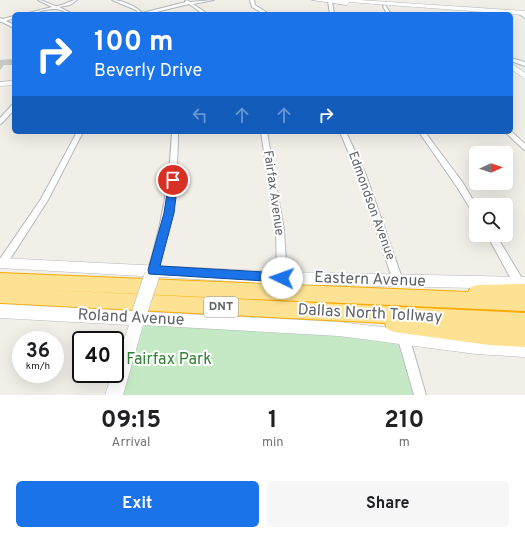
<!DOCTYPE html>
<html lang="en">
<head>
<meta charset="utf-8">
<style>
  body { margin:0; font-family:Overpass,sans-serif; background:#f6f6f6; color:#202124; height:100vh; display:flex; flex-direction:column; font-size:15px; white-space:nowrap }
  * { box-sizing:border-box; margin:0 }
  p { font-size:13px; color:#757577 }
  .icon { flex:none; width:22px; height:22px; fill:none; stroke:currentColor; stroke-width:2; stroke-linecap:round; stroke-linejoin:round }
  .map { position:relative; height:395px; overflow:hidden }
  .sheet { display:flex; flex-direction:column; background:#fff; flex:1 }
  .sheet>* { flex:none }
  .top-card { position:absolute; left:12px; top:12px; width:501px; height:122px; border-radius:6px; box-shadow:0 4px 16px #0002; background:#1a73e8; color:#fff; overflow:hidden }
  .needle { width:26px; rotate:87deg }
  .tools { position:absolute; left:469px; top:146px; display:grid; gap:8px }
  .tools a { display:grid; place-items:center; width:44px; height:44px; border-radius:6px; background:#fff; box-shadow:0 4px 16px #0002; font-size:20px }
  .speed { position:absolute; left:12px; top:331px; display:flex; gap:8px; font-size:20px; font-weight:700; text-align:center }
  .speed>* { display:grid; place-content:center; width:52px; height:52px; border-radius:50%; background:#fff; box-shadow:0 4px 16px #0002; line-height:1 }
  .speed small { font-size:10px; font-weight:400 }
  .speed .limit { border:2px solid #111; border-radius:6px; background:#fff; color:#111 }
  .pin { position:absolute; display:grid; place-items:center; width:34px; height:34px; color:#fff; margin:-17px; border:2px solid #fff; border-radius:50%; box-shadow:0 1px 4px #0007 }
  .me { position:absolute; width:44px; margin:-22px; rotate:273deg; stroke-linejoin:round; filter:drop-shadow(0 0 3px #0008) }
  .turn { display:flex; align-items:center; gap:14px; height:84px; padding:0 16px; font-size:18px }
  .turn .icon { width:52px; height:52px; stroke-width:2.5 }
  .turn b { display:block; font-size:28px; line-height:34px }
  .lanes { display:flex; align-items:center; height:38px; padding:0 16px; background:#0003; justify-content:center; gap:20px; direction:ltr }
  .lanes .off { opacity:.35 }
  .eta { display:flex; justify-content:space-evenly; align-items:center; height:68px; text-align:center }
  .eta b { font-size:24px; font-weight:700; line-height:28px }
  .primary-button { display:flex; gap:8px; margin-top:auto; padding:8px 16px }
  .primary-button a { flex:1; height:46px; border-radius:6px; background:#1a73e8; color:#fff; font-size:16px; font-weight:700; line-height:46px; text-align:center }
  .primary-button a+a { background:#f6f6f6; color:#202124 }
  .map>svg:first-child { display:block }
  .green { fill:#c5e8c5 }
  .building { fill:#cccac5 }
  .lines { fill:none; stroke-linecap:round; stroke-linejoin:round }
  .street-casing { stroke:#b5b8bc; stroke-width:2 }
  .secondary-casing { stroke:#b6babf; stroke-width:1 }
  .highway-casing { stroke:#f9ab00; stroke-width:2 }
  .street { fill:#fff; fill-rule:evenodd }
  .secondary { fill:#fff; fill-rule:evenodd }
  .highway { fill:#fde293; fill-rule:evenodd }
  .secondary-bridge-casing { stroke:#b6babf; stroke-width:16; stroke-linecap:butt }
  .secondary-bridge { stroke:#fff; stroke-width:15 }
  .route { fill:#1a73e8; stroke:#114b97 }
  .labels { text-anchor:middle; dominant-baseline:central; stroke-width:4; stroke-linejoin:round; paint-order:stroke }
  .shield { fill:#fff; stroke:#8f9295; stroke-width:1 }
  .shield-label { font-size:12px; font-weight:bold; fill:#5f6368 }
  .street-label { font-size:13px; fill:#5f6368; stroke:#fff }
  .near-street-label { font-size:16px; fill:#5f6368; stroke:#fff }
  .near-park-label { font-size:16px; fill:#348238; stroke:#fff }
</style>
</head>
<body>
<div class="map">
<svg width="525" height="395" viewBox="0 0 525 395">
  <rect width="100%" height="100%" fill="#f1efe8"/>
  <polygon class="green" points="146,325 306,332 398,344 413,395 122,395 142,329"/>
  <polygon class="building" points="14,59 14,65 4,65 0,70 0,60"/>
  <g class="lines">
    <g class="street-casing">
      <g id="street">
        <path d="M38,0C45,0 51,6 57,6C65,5 70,0 77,0L70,5L59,7L73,14C66,14 61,8 54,9C44,9 35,14 25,14L52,7Z"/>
        <path d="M112,0C122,0 136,6 142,13L186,2L185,1L187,0L190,2L214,0L193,4L208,14H203L189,4L148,14H139L136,10Z"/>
        <polygon points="250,0 254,0 255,5 269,14 264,14 252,7"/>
        <polygon points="330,0 332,1 334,14 330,14 328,1"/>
        <polygon points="385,5 391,14 387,14 383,6"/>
        <polygon points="520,12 525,15 525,18 519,14"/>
        <polygon points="14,16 14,18 6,21 14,25 14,28 2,22 0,22 0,18 3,19"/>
        <polygon points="511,58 525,62 525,66 511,61"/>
        <polygon points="14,104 14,110 2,123 0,124 0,118 12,105"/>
        <polygon points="511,131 525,144 525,150 523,149 505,132"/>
        <polygon points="77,132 83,132 48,200 5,267 0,267 0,259 41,199"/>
        <path d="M172,132H178C178,180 171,224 158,270L156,273L153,274L150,273L148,270C162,224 170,180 172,132Z"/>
        <polygon points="261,132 267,132 284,230 287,278 285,281 282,282 279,281 277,278 276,230"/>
        <polygon points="340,132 346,132 366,175 403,281 401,284 398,285 395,284 393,281 358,175"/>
        <polygon points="419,132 425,132 463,183 476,205 476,214 473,213 457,187"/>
        <polygon points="487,235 496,235 523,280 524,283 523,286 519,287 515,286"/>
        <polygon points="403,331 407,332 409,336 426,395 414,395 397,336 399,332"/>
      </g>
    </g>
    <g class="secondary-casing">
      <g id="secondary">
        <polygon points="312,0 359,0 525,11 525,15 349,2 347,5"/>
        <polygon points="511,63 525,73 525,79 511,69"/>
        <polygon points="14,81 14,85 0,86 0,82"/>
        <polygon points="0,258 282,272 525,277 525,289 282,284 0,268"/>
        <polygon points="0,304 133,311 135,307 140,305 145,307 147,312 339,322 476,338 525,341 525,357 476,354 339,336 143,325 123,395 105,395 112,374 115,374 115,366 129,325 0,318"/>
      </g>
    </g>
    <g class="highway-casing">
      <polygon id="highway" points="0,273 468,292 471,287 477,285 525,284 525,311 49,290 525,313 525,347 489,345 394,332 387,329 385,323 0,303"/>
    </g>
    <use href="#street" class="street"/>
    <use href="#secondary" class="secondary"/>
    <use href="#highway" class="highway"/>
    <g class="secondary-bridge-casing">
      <polyline id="secondary-bridge" points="140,311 152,275"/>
    </g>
    <use href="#secondary-bridge" class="secondary-bridge"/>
  </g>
  <polygon class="route" points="173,177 178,180 174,213 160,266 282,273 286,274 287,278 286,281 282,282 149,274 148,270 164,213 169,180"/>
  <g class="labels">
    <rect class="shield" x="204" y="297" width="34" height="20" rx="3"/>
    <g class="shield-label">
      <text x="221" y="307">DNT</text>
    </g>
    <g class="street-label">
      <text transform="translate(273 193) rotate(82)">Fairfax Avenue</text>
      <text transform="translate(371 206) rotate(70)">Edmondson Avenue</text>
    </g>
    <g class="near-street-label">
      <text transform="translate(370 280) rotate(2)">Eastern Avenue</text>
      <text transform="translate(370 314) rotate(3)">Dallas North Tollway</text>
      <text transform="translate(131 318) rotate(3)">Roland Avenue</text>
    </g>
    <g class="near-park-label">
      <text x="169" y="360">Fairfax Park</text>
    </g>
  </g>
</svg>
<div class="tools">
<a><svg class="needle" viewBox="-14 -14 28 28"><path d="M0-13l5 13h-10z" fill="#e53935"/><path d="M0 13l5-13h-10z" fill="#757577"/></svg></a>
<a><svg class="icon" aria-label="search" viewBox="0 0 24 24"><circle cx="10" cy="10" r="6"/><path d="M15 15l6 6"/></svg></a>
</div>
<div class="speed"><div>36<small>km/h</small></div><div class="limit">40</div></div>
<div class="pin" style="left:173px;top:180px;background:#d93025"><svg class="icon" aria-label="arrive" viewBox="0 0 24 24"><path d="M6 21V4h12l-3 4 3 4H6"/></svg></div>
<svg class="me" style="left:282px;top:278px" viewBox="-20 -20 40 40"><circle r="19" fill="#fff"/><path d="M0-13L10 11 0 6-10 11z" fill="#1a73e8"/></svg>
<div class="top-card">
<div class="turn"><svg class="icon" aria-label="right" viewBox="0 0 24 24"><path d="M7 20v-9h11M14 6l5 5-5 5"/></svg><div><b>100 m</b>Beverly Drive</div></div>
<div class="lanes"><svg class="icon off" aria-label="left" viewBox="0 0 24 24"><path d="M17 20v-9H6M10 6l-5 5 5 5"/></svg><svg class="icon off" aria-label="ahead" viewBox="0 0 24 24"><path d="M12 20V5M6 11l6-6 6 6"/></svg><svg class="icon off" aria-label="ahead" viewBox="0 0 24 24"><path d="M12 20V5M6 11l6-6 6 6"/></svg><svg class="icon" aria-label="right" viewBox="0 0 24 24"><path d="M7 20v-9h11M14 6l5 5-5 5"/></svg></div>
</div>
</div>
<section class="sheet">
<div class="eta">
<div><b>09:15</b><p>Arrival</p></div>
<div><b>1</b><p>min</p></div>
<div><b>210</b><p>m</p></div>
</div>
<div class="primary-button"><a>Exit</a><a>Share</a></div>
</section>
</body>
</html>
